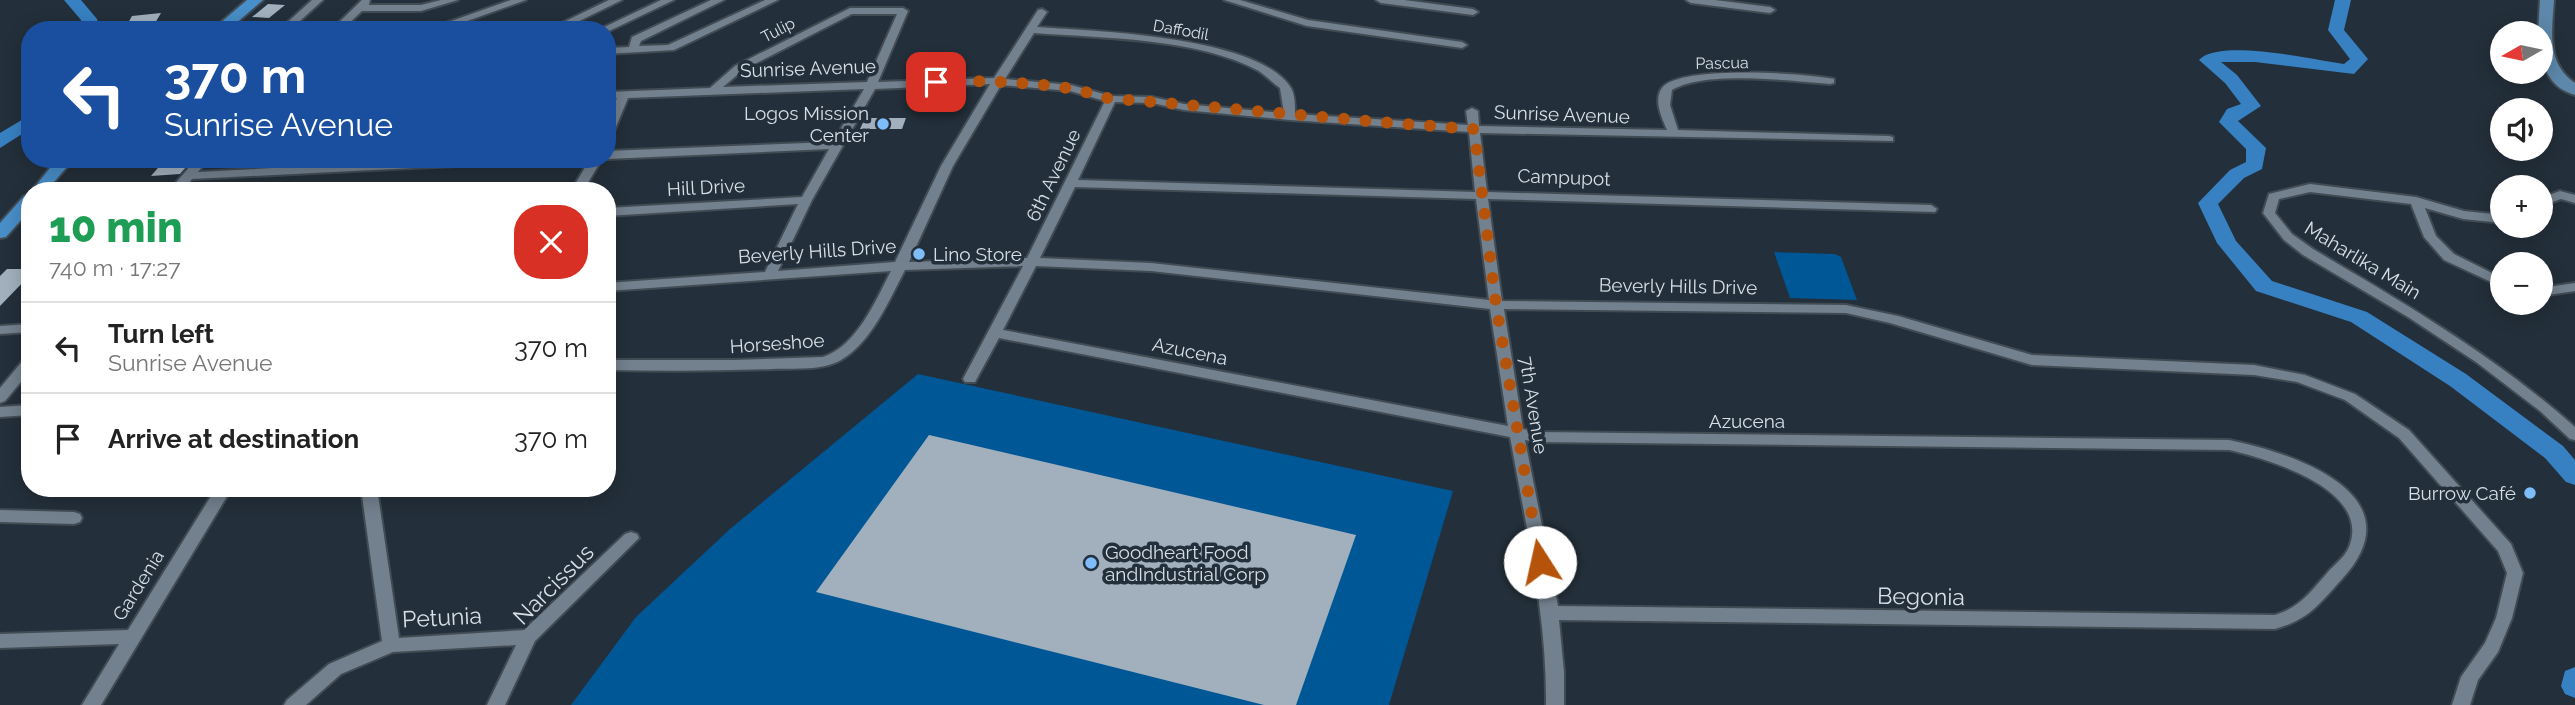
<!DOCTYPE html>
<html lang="en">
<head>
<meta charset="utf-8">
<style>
  body { margin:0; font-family:Raleway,sans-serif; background:#f2f2f2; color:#222; height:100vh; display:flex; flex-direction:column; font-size:26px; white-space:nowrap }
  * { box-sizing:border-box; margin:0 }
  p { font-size:23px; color:#767676 }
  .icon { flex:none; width:38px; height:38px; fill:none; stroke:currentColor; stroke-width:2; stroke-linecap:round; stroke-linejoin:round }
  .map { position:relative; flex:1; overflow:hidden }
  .panel { position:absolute; left:21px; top:182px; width:595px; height:315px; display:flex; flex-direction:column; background:#fff; border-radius:28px; box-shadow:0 4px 18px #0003 }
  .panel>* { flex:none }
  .hud { position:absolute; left:21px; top:21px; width:595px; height:147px; border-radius:28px; box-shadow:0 4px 18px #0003; background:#1a4fa0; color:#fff; overflow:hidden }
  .needle { width:46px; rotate:261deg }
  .tools { position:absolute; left:2490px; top:21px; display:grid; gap:14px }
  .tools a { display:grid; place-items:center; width:63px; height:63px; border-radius:50%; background:#fff; box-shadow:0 4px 18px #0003; font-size:35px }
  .pin { position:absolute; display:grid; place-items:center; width:60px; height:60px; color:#fff; margin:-30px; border-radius:14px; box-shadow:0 4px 10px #0006 }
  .me { position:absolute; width:77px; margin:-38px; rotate:350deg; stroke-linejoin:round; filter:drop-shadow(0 0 5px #0008) }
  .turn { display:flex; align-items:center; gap:24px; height:147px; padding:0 28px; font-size:32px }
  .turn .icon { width:91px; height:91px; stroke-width:2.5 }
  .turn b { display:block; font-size:49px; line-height:60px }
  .round { display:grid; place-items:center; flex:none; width:74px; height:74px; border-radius:28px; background:#f2f2f2 }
  .headline { display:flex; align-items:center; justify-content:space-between; height:119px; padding:0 28px }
  h1 { font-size:42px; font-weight:800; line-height:52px; color:#1e9e55 }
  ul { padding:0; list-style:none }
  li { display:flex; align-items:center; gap:21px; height:91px; padding:0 28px; border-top:2px solid #e0e0e0 }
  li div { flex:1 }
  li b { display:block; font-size:26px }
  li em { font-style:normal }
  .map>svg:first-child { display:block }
  .green { fill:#005795 }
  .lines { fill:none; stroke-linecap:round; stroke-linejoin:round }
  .river { fill:#3781c2; fill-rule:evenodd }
  .building { fill:#a2b0be }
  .minor-casing { stroke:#414b54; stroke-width:4 }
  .secondary-casing { stroke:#414b54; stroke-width:4 }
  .primary-casing { stroke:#414b54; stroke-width:4 }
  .minor { fill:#73818e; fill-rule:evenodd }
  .secondary { fill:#5d88ab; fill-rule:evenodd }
  .primary { fill:#488ec8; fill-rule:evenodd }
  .route { stroke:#b45309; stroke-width:12; stroke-dasharray:0 21.6 }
  .poi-dot { fill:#7ebdf9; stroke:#232f3a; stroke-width:2.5 }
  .labels { text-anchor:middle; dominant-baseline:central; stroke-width:7; stroke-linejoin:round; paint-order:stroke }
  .far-street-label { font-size:16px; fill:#d7dfe6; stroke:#232f3a }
  .street-label { font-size:19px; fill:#d7dfe6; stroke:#232f3a }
  .poi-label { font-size:19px; fill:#d7dfe6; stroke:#232f3a; text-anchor:end }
  .near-street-label { font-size:23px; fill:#d7dfe6; stroke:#232f3a }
</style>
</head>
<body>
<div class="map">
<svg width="2575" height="705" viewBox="0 0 2575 705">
  <rect width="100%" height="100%" fill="#232f3a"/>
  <g class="green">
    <polygon points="1774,252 1835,254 1841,257 1857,300 1790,298"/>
    <polygon points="918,374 1453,491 1389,705 571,705 636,617 730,529"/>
  </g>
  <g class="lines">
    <g class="river">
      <polygon points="64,0 81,0 97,19 101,30 84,30 81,20"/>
      <path d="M2335,0H2351L2344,30L2368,59L2354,74L2255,62H2221L2237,75L2261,106L2238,121L2266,148L2262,169L2244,178L2218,204L2236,241L2272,281L2367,312L2466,374L2563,446L2575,460V485L2566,482L2545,458L2450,386L2351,322L2256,291L2217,243L2198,203L2230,170L2246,162V149L2219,122L2227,109L2241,104L2225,83L2199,60C2219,38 2315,60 2344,64L2350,59L2328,30Z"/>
      <polygon points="30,115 30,129 0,148 0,133"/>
      <polygon points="2575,667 2575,698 2565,694 2561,686 2565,671"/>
    </g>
  </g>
  <g class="building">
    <polygon points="268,4 285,5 269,18 252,17"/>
    <polygon points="161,13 151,30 124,30 132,16"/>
    <polygon points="865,118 906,118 902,129 860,129"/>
    <polygon points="192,160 180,174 151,176 163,162"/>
    <polygon points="7,269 30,269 30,275 0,306 0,276"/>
    <polygon points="929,435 1356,535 1296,705 1264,705 816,592"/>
  </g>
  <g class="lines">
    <g class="minor-casing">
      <g id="minor">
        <polygon points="312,0 323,0 290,30 279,30"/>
        <polygon points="362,0 370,0 369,5 421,5 441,0 458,0 421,11 362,11 342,30 331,30"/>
        <polygon points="511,0 526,0 442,30 426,30"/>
        <polygon points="609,0 622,0 561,30 547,30"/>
        <polygon points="661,0 674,0 607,32 607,30 598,30"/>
        <polygon points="711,0 724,0 641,41 639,46 668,45 765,0 778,0 674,50 607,54 607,48 629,47 632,37"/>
        <polygon points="1224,0 1240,0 1308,20 1462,42 1467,45 1462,48 1307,26"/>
        <polygon points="1376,0 1404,0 1473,9 1478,12 1473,15 1381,3"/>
        <polygon points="1686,0 1715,0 1770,7 1775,10 1770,13 1691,3"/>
        <path d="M850,8H903L908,11L878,82L994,78L1038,10L1042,9L1047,12L1037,27C1094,31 1259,36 1291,88C1295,95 1295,105 1295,114L1468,125L1466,111L1472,108L1478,111L1479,126L1667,130C1662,118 1653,100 1662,88C1680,65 1805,73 1834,79V83L1830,84C1790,81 1706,70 1672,90L1670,105L1678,130L1889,136L1893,137V141L1480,133L1487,192L1931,205L1937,209L1935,212L1488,199L1502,301L1846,305L1898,316L2032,355L2254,365L2305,375L2355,394L2409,430L2511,544L2523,573L2512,618L2498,652L2478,680L2470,705H2452L2461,677L2485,643L2496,618L2507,573L2498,551L2399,438L2345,400L2297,382L2254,375L2032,365L1890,323L1846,313L1504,309L1523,429L1537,432L2229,440C2294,453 2419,495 2342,579C2319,604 2310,619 2275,629L1559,620L1564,672V705H1546C1547,614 1526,527 1510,437L999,338L975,382H965L963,379L1023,266L905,270C889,300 872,342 841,360C822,371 794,368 773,369C717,371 662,371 607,370V360H735L823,357C857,346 876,300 891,271L607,291V283L765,272L798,204L607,216V208L802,197L829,149L607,159V151L833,142L864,89L628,98L613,134L607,137V120L617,98H607V92L710,88L735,66ZM852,14H897L867,82L723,87L743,70ZM1034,33C1102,38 1198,38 1259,71C1266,76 1273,83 1280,88L1284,113L1184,104L1152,97L1111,96L1071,85L1005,79ZM990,84L941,166L895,262L778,271L812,200L875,89ZM1001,85L1070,91L1105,101L1027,258L909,262L953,166ZM1115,102L1152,103L1184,110L1290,120L1469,132L1475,192L1078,180ZM1075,187L1476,199L1489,300L1151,263L1040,258ZM1036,266L1151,271L1490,309L1508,426L1003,330ZM1525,440L1537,442L2229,450C2268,459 2372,489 2349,547C2345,557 2335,564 2328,572C2312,590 2300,608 2275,615L1558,606Z"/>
        <polygon points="196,159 209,159 198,172 442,159 521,159 515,163 192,179 182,191 169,191"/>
        <polygon points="590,159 602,159 583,191 571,191"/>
        <path d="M2310,184L2416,197L2464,211L2502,215V223L2463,219L2425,208L2436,236L2454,254L2502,278V287L2444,260L2424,237L2411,204L2310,192L2279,199L2275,213L2292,234L2313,249C2404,303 2495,356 2575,427V440L2570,439L2540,411L2476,362L2408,317L2303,255L2284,240L2263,213L2269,194Z"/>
        <polygon points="2560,191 2575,195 2575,203 2561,199 2541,206 2541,198"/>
        <polygon points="2575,283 2575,291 2541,296 2541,288"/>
        <polygon points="30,324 30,332 0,334 0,326"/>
        <polygon points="30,356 30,371 5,401 0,403 0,388 25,358"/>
        <polygon points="30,405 30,415 0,417 0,407"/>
        <polygon points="216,488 232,488 101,705 82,705 119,644 0,648 0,634 128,630"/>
        <polygon points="361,488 377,488 399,638 524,630 625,534 631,532 637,534 639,538 535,641 505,705 487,705 516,645 393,652 341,674 306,705 284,705 287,700 329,664 382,641"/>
        <polygon points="0,510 74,512 80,514 82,518 80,522 74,524 0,522"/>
      </g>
    </g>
    <g class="secondary-casing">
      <path id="secondary" d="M2540,0H2554C2552,31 2546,63 2575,83V95C2544,86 2541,60 2541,33H2538Z"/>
    </g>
    <g class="primary-casing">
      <g id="primary">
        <polygon points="247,0 263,0 228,30 212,30"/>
        <polygon points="57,159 74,159 46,191 30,193"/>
        <polygon points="30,195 30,210 6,237 0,238 0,223 24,196"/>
      </g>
    </g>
    <use href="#minor" class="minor"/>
    <use href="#secondary" class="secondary"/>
    <use href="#primary" class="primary"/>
  </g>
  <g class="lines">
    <path class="route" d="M936,82C980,80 1024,82 1068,88C1084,90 1099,98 1114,99C1234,108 1354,121 1474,129L1496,305L1540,562"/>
  </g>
  <g class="poi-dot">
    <circle cx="883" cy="124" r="7"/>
    <circle cx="919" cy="254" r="7"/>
    <circle cx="2530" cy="493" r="7"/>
    <circle cx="1091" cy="563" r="7"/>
  </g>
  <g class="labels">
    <g class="far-street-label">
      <text transform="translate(778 30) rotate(-27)">Tulip</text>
      <text transform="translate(1181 30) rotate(10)">Daffodil</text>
      <text transform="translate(1722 63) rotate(-1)">Pascua</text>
    </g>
    <g class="street-label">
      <text transform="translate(808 68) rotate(-2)">Sunrise Avenue</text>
      <text transform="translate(1562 114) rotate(2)">Sunrise Avenue</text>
      <text transform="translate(1053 175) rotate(-64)">6th Avenue</text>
      <text transform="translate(1564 177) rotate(2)">Campupot</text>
      <text transform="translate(706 187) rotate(-3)">Hill Drive</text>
      <text transform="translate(817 251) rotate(-4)">Beverly Hills Drive</text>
      <text transform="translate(2363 260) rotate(31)">Maharlika Main</text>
      <text transform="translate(1678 286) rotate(1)">Beverly Hills Drive</text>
      <text transform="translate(777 343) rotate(-4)">Horseshoe</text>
      <text transform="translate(1190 351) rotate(11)">Azucena</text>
      <text transform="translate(1534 405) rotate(81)">7th Avenue</text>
      <text x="1747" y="421">Azucena</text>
      <text transform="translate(138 585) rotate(-58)">Gardenia</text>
    </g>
    <g class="poi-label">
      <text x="869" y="113">Logos Mission<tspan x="869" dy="22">Center</tspan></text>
      <text x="933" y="254" text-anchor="start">Lino Store</text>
      <text x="2516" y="493">Burrow Café</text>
      <text x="1105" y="552" text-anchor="start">Goodheart Food<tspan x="1105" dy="22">andIndustrial Corp</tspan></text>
    </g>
    <g class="near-street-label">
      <text transform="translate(553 584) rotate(-45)">Narcissus</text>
      <text transform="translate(1921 596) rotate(1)">Begonia</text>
      <text transform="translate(442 617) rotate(-3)">Petunia</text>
    </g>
  </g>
</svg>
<div class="tools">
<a><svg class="needle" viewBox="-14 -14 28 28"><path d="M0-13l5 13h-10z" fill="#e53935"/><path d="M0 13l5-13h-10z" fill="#767676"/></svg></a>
<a><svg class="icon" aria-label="sound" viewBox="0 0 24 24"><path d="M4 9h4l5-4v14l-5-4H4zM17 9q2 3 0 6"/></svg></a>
<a>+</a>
<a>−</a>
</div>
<div class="pin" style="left:936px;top:82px;background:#d93025"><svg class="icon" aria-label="arrive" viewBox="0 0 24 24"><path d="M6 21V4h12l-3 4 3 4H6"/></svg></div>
<svg class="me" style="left:1540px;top:562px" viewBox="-20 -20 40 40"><circle r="19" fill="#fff"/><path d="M0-13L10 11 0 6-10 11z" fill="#b45309"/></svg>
<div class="hud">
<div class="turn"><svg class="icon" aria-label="left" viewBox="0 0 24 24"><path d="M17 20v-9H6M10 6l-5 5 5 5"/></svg><div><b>370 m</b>Sunrise Avenue</div></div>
</div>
<section class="panel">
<div class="headline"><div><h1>10 min</h1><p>740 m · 17:27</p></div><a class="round" style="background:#d93025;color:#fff"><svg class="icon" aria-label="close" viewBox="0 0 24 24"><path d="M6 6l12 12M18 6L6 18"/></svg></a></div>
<ul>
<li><svg class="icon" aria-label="left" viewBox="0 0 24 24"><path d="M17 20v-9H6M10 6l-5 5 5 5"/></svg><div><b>Turn left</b><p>Sunrise Avenue</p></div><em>370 m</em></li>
<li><svg class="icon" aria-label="arrive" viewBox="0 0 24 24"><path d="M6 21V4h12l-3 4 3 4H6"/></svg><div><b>Arrive at destination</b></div><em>370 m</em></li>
</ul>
</section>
</div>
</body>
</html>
